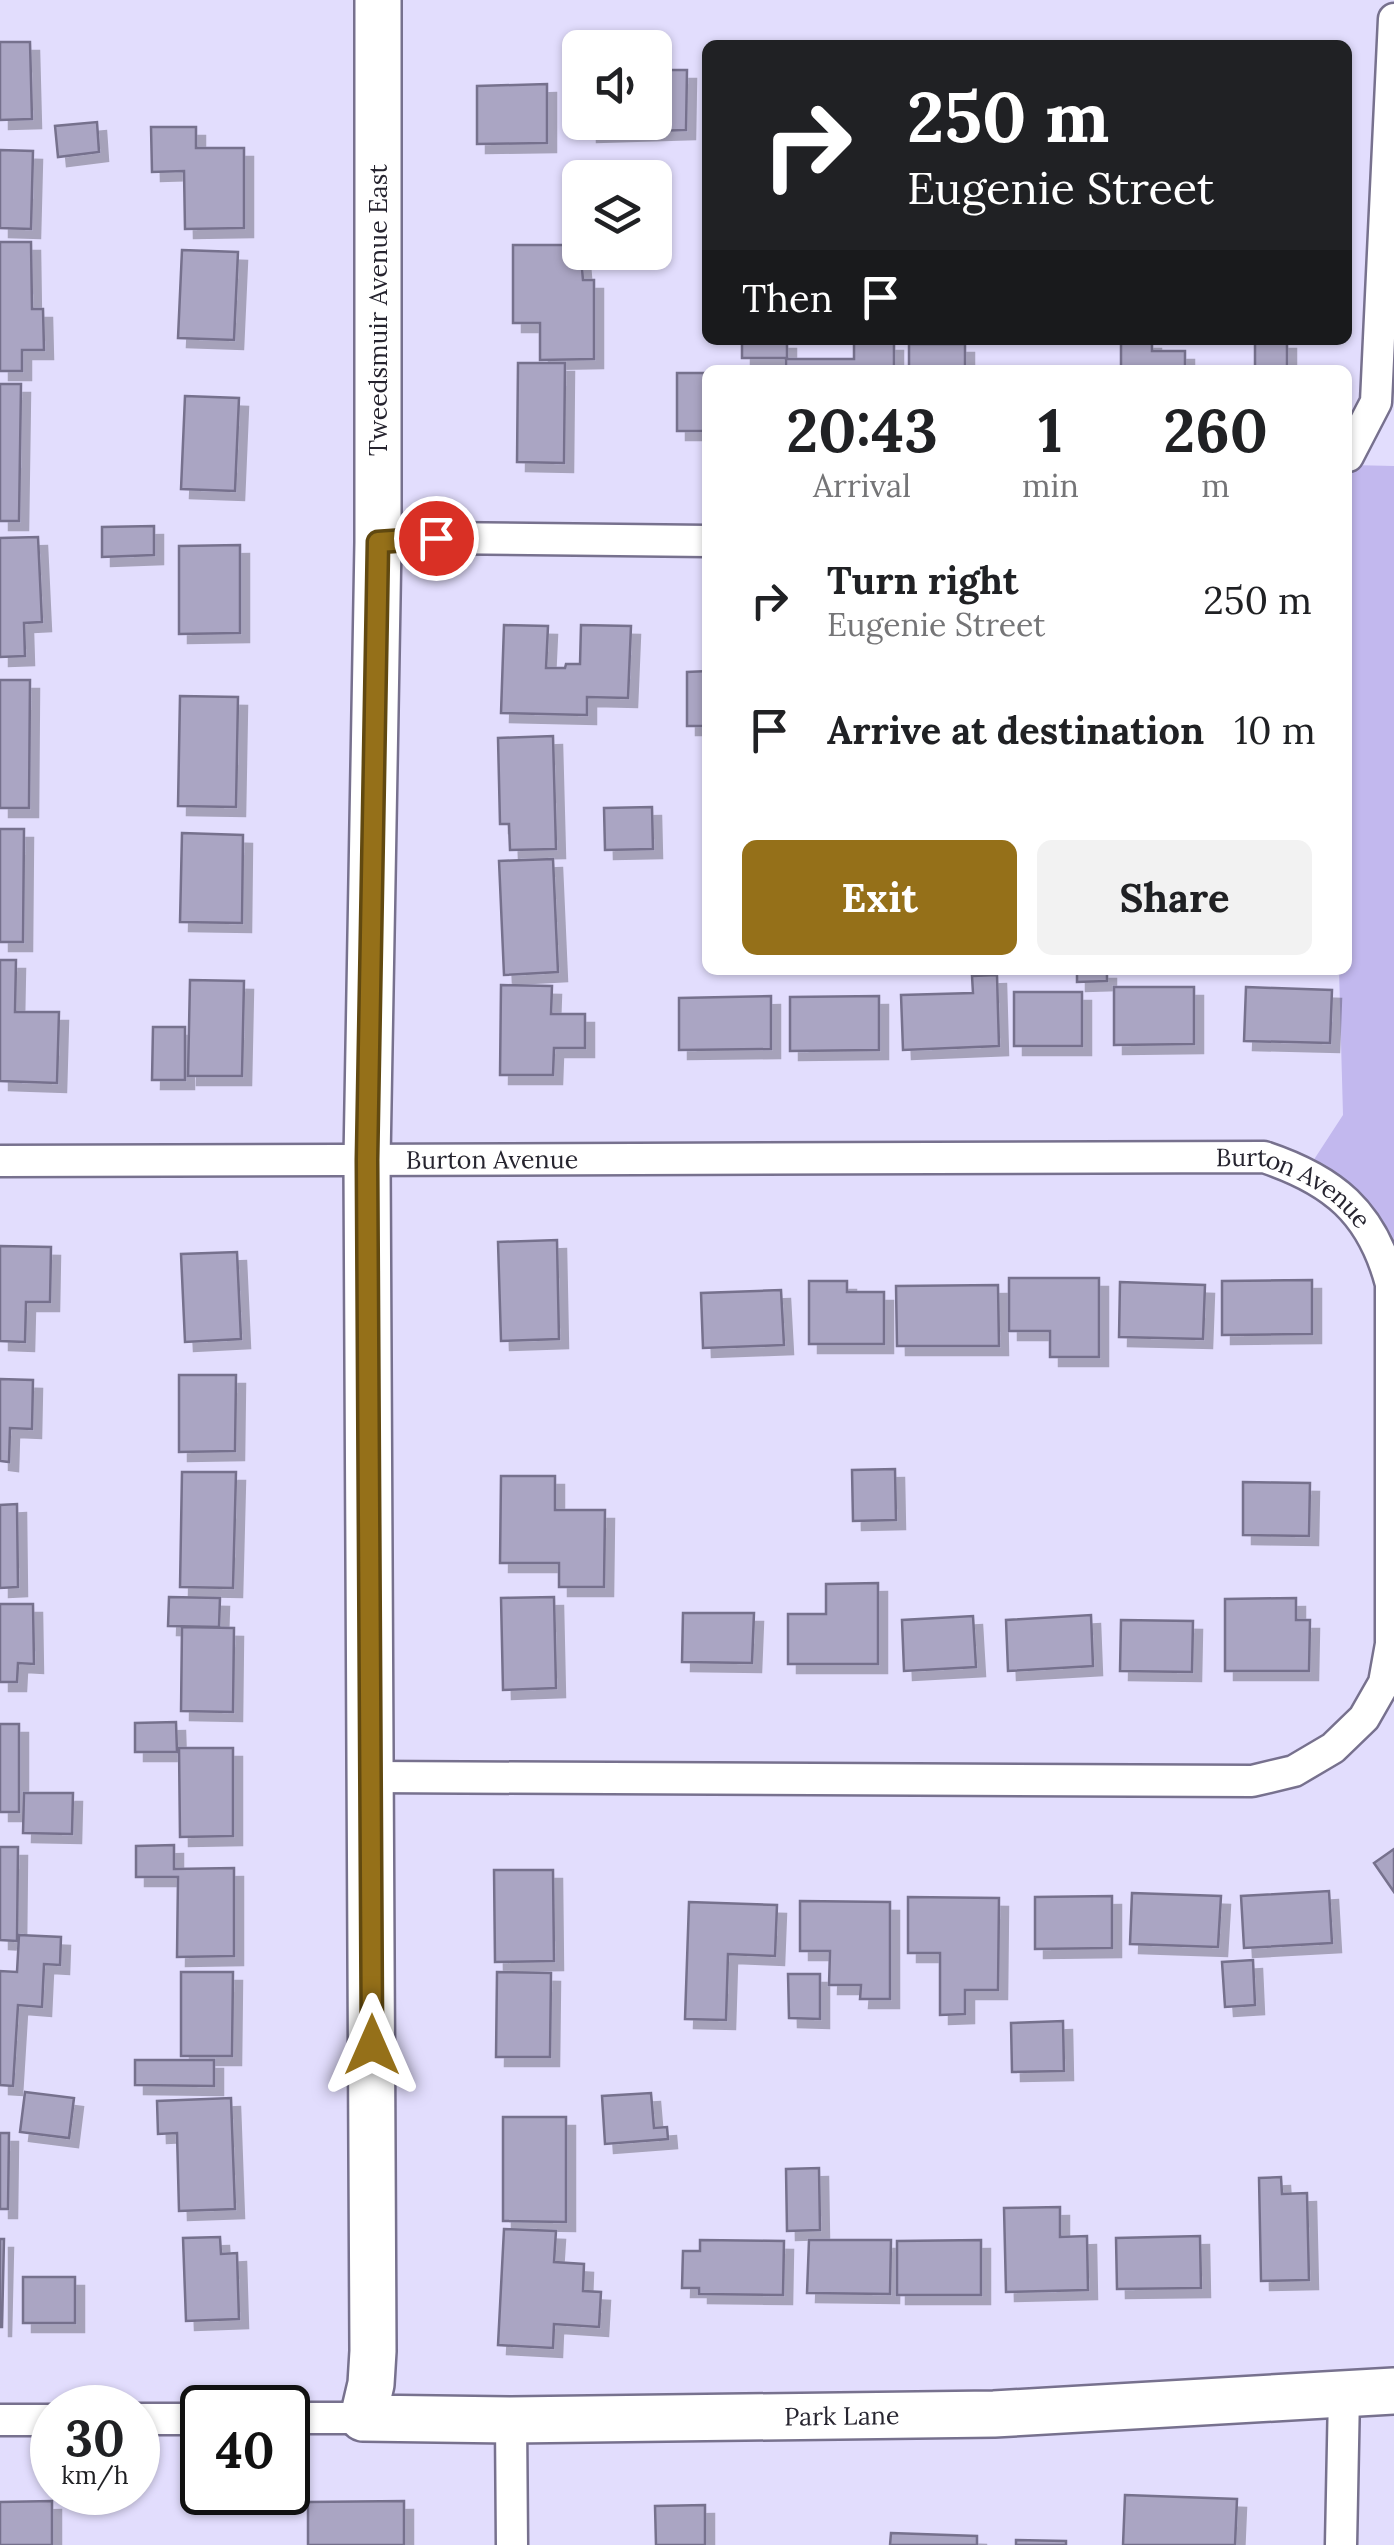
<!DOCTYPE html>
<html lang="en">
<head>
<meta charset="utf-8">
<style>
  body { margin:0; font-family:Lora,serif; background:#f2f2f2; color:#202124; height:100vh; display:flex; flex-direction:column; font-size:38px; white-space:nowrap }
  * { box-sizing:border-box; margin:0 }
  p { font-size:32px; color:#757577 }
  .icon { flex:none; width:55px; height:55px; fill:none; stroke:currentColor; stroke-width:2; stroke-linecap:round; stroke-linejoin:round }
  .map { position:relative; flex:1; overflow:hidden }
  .drawer { position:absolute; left:702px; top:365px; width:650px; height:610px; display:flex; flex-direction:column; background:#fff; border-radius:15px; box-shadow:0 2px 8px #0004 }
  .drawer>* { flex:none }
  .guide { position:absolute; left:702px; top:40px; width:650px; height:305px; border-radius:15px; box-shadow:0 2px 8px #0004; background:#202124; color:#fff; overflow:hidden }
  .controls { position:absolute; left:562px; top:30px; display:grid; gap:20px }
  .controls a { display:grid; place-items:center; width:110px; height:110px; border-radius:15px; background:#fff; box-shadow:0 2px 8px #0004; font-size:50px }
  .speed { position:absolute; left:30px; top:2385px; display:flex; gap:20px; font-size:50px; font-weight:700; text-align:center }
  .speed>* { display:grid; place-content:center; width:130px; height:130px; border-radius:50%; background:#fff; box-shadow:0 2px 8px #0004; line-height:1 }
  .speed small { font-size:25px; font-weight:400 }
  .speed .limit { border:5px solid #111; border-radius:15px; background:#fff; color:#111 }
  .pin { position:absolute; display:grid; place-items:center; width:85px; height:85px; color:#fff; margin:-42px; border:5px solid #fff; border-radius:50%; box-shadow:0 2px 10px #0007 }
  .me { position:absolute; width:110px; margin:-55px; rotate:0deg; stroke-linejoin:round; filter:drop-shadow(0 0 8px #0008) }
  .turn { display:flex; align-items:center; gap:35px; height:210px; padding:0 40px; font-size:45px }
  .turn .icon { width:130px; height:130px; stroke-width:2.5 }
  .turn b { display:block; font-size:70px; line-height:85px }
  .then { display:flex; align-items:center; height:95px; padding:0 40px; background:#0003; gap:20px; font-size:38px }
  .eta { display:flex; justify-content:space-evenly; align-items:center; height:170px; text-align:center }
  .eta b { font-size:60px; font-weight:700; line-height:70px }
  .action { display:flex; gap:20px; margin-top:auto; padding:20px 40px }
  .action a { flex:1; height:115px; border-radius:15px; background:#957019; color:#fff; font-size:40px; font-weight:700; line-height:115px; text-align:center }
  .action a+a { background:#f2f2f2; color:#202124 }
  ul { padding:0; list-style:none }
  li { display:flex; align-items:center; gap:30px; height:130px; padding:0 40px }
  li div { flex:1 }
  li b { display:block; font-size:38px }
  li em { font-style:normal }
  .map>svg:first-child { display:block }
  .green { fill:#c2b8ee }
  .building { fill:#aaa5c3; stroke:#76718d; stroke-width:2.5; filter:url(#shadow) }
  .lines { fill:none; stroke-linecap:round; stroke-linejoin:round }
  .street-casing { stroke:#77718e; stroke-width:35 }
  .secondary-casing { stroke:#77718e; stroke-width:50 }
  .street { stroke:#fff; stroke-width:30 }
  .secondary { stroke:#fff; stroke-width:45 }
  .route-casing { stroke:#614910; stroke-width:25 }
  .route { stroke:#957019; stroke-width:18 }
  .labels { text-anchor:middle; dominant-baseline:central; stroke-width:9; stroke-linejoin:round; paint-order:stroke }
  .street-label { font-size:25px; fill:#26242f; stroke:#fff }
</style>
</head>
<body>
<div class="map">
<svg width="1394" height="2545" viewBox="0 0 1394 2545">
  <defs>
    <filter id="shadow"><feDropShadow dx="9" dy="9" stdDeviation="0" flood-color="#0004"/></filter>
  </defs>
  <rect width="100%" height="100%" fill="#e2ddfd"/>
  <polygon class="green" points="1351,465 1394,466 1394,1257 1347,1203 1302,1178 1343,1115 1339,970 1348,970 1348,471"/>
  <g class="building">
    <polygon points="0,42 30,42 32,119 0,120"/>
    <polygon points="655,70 687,70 686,130 588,133 588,122 655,122"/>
    <polygon points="547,84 547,143 477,144 477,86"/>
    <polygon points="97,122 99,152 58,157 55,126"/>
    <polygon points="151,127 196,127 196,148 244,148 244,228 185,229 184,171 152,172"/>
    <polygon points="0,150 33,151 31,229 0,228"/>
    <polygon points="0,242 31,242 32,309 43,309 44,350 22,350 22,371 0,371"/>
    <polygon points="513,245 580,245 583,280 594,280 594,359 540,360 540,323 513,323"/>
    <polygon points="182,250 238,252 234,340 178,338"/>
    <rect x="742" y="340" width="45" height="18"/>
    <polygon points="1121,340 1152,340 1152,351 1185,351 1185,370 1121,370"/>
    <rect x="1255" y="340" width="32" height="30"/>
    <polygon points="854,342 894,342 894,370 786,370 786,359 854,359"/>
    <rect x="909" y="344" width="56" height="26"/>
    <polygon points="518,363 565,363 564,463 517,462"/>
    <rect x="677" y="373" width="31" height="58"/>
    <polygon points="0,384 21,384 19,521 0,521"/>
    <polygon points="185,396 239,398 235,491 181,489"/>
    <polygon points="154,526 154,555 102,557 102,527"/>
    <polygon points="38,537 42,622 24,623 25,656 0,657 0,538"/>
    <polygon points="240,545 240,633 179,634 179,546"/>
    <polygon points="504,625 548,626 546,668 565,668 566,664 580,664 581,625 631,626 628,698 587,697 587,715 501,713"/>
    <polygon points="708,671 708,726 687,726 687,672"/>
    <polygon points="0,680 30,680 29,808 0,808"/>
    <polygon points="180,696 238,697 236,807 178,806"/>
    <polygon points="553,736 556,849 510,850 509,824 500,824 498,738"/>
    <polygon points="652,807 653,849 605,850 604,808"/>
    <polygon points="0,829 24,829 23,942 0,942"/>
    <polygon points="182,833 243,835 242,923 180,922"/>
    <polygon points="553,859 558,972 504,975 499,861"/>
    <polygon points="0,960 16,960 15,1012 59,1012 57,1083 0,1081"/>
    <polygon points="1077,970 1107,970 1107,981 1077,982"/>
    <polygon points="997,975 999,1046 903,1050 901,995 973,993 972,976"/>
    <polygon points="190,980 244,981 242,1076 188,1076"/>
    <polygon points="501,985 552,986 551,1014 585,1014 585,1048 554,1048 553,1075 500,1075"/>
    <polygon points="1114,987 1194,987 1194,1044 1114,1045"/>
    <polygon points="1246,987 1332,990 1330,1043 1244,1041"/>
    <rect x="1014" y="992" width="68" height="54"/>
    <polygon points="771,996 771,1049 679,1050 679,998"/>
    <polygon points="879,996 879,1050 790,1051 790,997"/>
    <polygon points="153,1027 185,1027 185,1080 152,1080"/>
    <polygon points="557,1240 559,1339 501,1341 498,1242"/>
    <polygon points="0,1246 51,1247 50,1302 26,1302 25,1342 0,1341"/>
    <polygon points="237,1252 241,1339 185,1342 181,1254"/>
    <polygon points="1009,1278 1099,1278 1099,1357 1050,1357 1050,1331 1009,1331"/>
    <polygon points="1312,1280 1312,1334 1222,1335 1222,1281"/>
    <polygon points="809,1281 847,1281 847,1292 884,1292 884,1344 809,1344"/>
    <polygon points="1120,1282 1205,1285 1203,1339 1119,1337"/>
    <polygon points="998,1285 999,1346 897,1346 896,1286"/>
    <polygon points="781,1290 784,1345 703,1348 701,1293"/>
    <polygon points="179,1375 236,1375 235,1451 179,1452"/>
    <polygon points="0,1379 33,1380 32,1429 10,1428 9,1462 0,1461"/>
    <polygon points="895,1469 896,1520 853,1521 852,1470"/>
    <polygon points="182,1472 236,1472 233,1588 180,1587"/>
    <polygon points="501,1476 555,1476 555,1510 605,1510 604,1587 559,1587 559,1563 500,1563"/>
    <polygon points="1243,1482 1310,1483 1309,1536 1243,1535"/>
    <polygon points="17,1504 18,1587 0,1588 0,1505"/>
    <polygon points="878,1583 878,1664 788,1664 788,1614 826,1614 826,1584"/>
    <polygon points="169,1597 220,1598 219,1627 168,1626"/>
    <polygon points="554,1597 556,1688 503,1690 501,1598"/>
    <polygon points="1296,1598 1296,1620 1310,1620 1309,1671 1225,1671 1225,1599"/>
    <polygon points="0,1604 33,1604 34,1664 18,1663 17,1682 0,1682"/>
    <polygon points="683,1613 754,1613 752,1663 682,1662"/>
    <polygon points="1091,1615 1093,1666 1008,1671 1006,1620"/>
    <polygon points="973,1616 976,1667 904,1671 902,1620"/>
    <polygon points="1121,1620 1193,1621 1192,1672 1120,1671"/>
    <polygon points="182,1627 234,1628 233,1712 181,1711"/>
    <polygon points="176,1722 177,1752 135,1752 135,1723"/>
    <rect x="0" y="1724" width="19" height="88"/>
    <polygon points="179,1748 233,1748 233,1836 180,1837"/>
    <polygon points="24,1793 73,1793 72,1834 23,1833"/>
    <polygon points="174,1845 174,1869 234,1868 234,1956 177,1957 178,1877 136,1877 136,1846"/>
    <polygon points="0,1847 18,1847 17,1941 0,1940"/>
    <polygon points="1394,1849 1394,1892 1374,1863"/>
    <polygon points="494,1870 553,1870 554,1961 495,1962"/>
    <polygon points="1329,1891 1332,1943 1244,1948 1241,1896"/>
    <polygon points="1132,1893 1221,1896 1218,1947 1130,1944"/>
    <polygon points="1112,1896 1112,1948 1035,1949 1035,1897"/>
    <polygon points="908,1897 999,1898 998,1990 965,1990 965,2014 940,2015 940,1953 908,1953"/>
    <polygon points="800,1901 890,1902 890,1999 860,1999 861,1985 829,1985 830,1951 800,1951"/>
    <polygon points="689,1902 777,1905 775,1956 728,1954 726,2020 685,2019"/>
    <polygon points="19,1935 61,1937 60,1965 44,1964 42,2007 18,2005 13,2086 0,2085 0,1971 17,1972"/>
    <polygon points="1253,1960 1255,2005 1225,2007 1222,1962"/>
    <polygon points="181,1972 233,1972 232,2056 181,2056"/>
    <polygon points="497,1972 551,1973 550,2057 496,2057"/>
    <polygon points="788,1974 820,1974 820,2019 789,2018"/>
    <polygon points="1063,2021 1064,2071 1012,2072 1011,2023"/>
    <polygon points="135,2060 214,2060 214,2086 135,2085"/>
    <polygon points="25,2092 74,2098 69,2138 20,2132"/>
    <polygon points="651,2093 654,2128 667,2127 668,2139 605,2144 602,2096"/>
    <polygon points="231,2098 235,2209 179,2211 177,2133 158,2134 157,2101"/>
    <polygon points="503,2117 566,2117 566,2222 503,2221"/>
    <polygon points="0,2133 9,2133 8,2209 0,2209"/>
    <polygon points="819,2168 820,2230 787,2231 786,2169"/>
    <polygon points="1281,2177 1282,2194 1307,2193 1309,2280 1261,2281 1259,2178"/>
    <polygon points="1060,2207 1060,2237 1087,2236 1088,2290 1006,2292 1004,2208"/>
    <polygon points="504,2229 556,2231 554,2262 584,2264 583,2291 601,2292 599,2327 554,2324 553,2348 498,2345"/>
    <polygon points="1200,2236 1201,2288 1117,2289 1116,2238"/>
    <polygon points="220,2237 221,2254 237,2253 239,2319 186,2321 183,2238"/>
    <polygon points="0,2239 4,2239 2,2327 0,2327"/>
    <polygon points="700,2240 784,2241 783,2295 699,2294 699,2288 682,2288 683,2251 700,2251"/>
    <polygon points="809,2240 891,2240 890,2294 807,2293"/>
    <polygon points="981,2240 981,2295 897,2295 897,2241"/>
    <rect x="23" y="2277" width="52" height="46"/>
    <polygon points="1125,2495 1237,2499 1235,2545 1123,2545"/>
    <polygon points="52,2501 52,2545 0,2545 0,2502"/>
    <polygon points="404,2501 404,2545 308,2545 308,2502"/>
    <polygon points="705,2505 705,2545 656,2545 655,2506"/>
    <polygon points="891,2533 977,2536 977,2545 890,2545"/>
    <polygon points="1016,2540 1066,2541 1066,2545 1016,2545"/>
  </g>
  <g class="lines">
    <g class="street-casing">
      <g id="street">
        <polyline points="1348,456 1376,402 1394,19"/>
        <polyline points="378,542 436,538 708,541"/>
        <path id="s1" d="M0,1161L1264,1157C1333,1180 1372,1212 1391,1284V1644L1384,1683L1364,1718L1333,1748L1294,1771L1252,1781L372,1777"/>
        <polyline points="288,2418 363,2418"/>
        <polyline points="138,2419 202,2419"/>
        <polyline points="0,2420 52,2420"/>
        <polyline points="511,2420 512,2545"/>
        <polyline points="1341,2545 1344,2394"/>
      </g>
    </g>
    <g class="secondary-casing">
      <g id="secondary">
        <path id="s2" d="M378,0V542L367,1160L373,2351L371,2384L363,2418L511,2420L994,2414L1394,2391"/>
      </g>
    </g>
    <use href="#street" class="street"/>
    <use href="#secondary" class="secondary"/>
  </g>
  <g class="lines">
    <g class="route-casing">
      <polyline id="route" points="372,2045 367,1160 378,542 436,538"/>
    </g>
    <use href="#route" class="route"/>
  </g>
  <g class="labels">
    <g class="street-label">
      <text transform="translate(378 310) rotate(-90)">Tweedsmuir Avenue East</text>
      <text stroke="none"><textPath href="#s1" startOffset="492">Burton Avenue</textPath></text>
      <text stroke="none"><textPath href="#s1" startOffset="1302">Burton Avenue</textPath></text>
      <text stroke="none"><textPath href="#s2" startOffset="2898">Park Lane</textPath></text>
    </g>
  </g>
</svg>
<div class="controls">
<a><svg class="icon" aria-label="sound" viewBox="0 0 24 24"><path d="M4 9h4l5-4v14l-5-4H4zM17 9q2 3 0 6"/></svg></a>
<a><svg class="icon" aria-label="layers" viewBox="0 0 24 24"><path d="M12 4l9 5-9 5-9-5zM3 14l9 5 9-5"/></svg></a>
</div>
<div class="speed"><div>30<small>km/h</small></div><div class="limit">40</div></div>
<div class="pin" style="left:436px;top:538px;background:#d93025"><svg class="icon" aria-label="arrive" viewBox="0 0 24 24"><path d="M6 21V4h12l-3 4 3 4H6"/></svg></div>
<svg class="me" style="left:372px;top:2045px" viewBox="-20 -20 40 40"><path d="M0-17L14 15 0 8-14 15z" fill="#957019" stroke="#fff" stroke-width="4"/></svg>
<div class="guide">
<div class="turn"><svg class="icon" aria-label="right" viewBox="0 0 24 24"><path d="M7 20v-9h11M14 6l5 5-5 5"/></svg><div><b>250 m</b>Eugenie Street</div></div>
<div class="then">Then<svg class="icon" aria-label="arrive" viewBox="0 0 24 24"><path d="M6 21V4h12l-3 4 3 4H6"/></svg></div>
</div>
<section class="drawer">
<div class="eta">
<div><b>20:43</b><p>Arrival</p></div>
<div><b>1</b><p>min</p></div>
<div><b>260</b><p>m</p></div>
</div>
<ul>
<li><svg class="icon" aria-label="right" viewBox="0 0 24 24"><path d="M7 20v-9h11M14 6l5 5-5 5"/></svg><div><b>Turn right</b><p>Eugenie Street</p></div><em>250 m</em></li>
<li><svg class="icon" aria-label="arrive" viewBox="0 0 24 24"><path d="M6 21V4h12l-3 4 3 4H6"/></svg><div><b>Arrive at destination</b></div><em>10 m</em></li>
</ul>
<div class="action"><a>Exit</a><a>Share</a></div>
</section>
</div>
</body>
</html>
